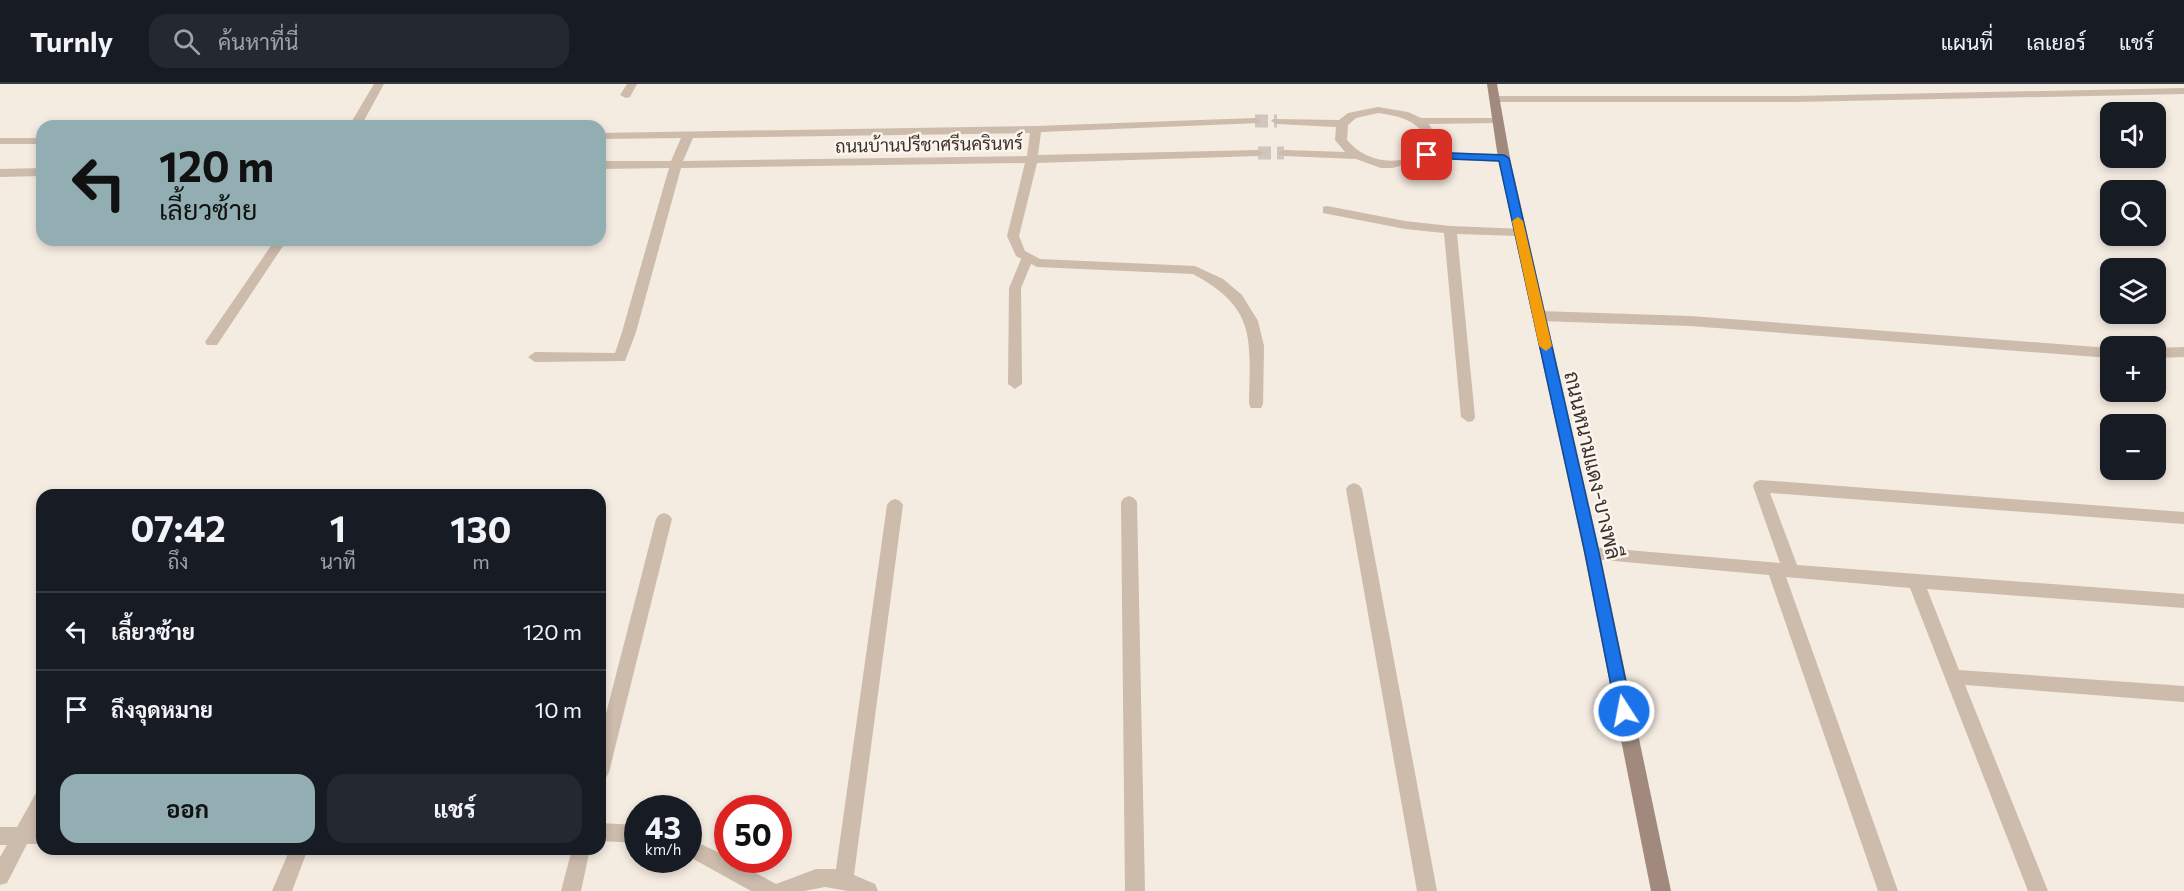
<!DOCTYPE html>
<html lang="th">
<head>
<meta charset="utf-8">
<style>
  body { margin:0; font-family:Commissioner,Sarabun,sans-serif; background:#242831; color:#f1f3f6; height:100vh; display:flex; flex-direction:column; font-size:22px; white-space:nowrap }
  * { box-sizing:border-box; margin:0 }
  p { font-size:20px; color:#9ea1a6 }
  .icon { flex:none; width:33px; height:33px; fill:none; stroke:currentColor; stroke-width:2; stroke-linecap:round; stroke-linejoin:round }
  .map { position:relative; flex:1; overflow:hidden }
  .side { position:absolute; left:36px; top:405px; width:570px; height:366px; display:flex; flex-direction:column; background:#171b24; border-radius:18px; box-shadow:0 3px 9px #0003 }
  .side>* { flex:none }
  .guide { position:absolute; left:36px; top:36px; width:570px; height:126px; border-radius:18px; box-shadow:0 3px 9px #0003; background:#92aeb2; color:#111; overflow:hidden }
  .controls { position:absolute; left:2100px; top:18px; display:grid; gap:12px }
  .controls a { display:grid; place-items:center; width:66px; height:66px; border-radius:12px; background:#171b24; box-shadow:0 3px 9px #0003; font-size:30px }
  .speed { position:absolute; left:624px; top:711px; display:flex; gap:12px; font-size:30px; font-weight:700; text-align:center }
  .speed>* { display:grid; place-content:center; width:78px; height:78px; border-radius:50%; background:#171b24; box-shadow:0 3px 9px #0003; line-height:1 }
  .speed small { font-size:15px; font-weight:400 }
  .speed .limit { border:9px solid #d22; background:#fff; color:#111 }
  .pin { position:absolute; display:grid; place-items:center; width:51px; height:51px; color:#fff; margin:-26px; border-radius:12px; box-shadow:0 3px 9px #0006 }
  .me { position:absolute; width:66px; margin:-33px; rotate:349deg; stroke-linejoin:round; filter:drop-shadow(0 0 4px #0008) }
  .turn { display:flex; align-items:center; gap:21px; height:126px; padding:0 24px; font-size:27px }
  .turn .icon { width:78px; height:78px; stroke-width:2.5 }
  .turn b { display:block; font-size:42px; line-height:51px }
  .eta { display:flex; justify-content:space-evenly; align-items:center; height:102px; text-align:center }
  .eta b { font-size:36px; font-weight:700; line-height:42px }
  .action { display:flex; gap:12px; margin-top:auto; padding:12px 24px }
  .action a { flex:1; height:69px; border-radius:18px; background:#92aeb2; color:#111; font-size:24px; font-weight:700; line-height:69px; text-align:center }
  .action a+a { background:#242831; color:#f1f3f6 }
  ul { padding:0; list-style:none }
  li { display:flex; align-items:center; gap:18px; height:78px; padding:0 24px; border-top:2px solid #363941 }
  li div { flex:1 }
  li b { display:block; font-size:22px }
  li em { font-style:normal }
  header { display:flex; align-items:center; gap:36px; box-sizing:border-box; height:84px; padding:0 30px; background:#171b24; border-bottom:2px solid #363941 }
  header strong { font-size:28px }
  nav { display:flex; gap:33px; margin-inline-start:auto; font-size:21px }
  .search { width:420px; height:54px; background:#242831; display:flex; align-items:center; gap:15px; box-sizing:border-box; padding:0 21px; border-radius:18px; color:#9ea1a6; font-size:22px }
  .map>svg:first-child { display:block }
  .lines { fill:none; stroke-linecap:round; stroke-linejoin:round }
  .street-tunnel { stroke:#cfc6bd; stroke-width:13; stroke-dasharray:13 6; stroke-linecap:butt }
  .lane { fill:#cdbbac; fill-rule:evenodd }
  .street { fill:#cdbbac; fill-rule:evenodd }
  .secondary { fill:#a18a7d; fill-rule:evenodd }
  .route { fill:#1a73e8; stroke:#114b97; stroke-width:1.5 }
  .slow { fill:#f59e0b }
  .labels { text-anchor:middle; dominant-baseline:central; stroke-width:5; stroke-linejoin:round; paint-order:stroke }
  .far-street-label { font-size:18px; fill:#3b302b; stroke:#fbf5ee }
  .street-label { font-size:21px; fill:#3b302b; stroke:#fbf5ee }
</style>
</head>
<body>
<header>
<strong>Turnly</strong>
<div class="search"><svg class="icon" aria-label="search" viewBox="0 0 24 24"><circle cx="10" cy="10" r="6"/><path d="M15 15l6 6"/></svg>ค้นหาที่นี่</div>
<nav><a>แผนที่</a><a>เลเยอร์</a><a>แชร์</a></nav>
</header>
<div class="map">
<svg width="2184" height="807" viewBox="0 0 2184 807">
  <rect width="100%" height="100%" fill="#f4ebe1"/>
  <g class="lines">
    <g class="street-tunnel">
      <polyline points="1255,37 1277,37"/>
      <polyline points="1258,69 1284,69"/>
    </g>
    <g class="lane">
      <polygon points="1028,169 1034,173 1021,204 1022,300 1015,305 1008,300 1009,204 1022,173"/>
      <polygon points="1539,227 1690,232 2110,264 2110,274 1690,242 1539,237 1532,232"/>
      <polygon points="629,243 636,248 625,277 535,278 528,273 535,268 615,269 622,248"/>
      <polygon points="2184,263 2184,273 2156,274 2156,264"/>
      <polygon points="1760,396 2184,428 2184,440 1770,409 1797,481 2184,510 2184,524 1927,505 1959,586 2184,602 2184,618 1965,601 2048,807 2028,807 1910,504 1786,493 1898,807 1878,807 1769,491 1592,475 1586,473 1584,469 1586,465 1592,463 1780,479 1753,402 1755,398"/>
    </g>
    <g class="street">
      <polygon points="374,0 384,0 361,42 349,42"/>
      <polygon points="627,0 637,0 630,13 626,14 620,11"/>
      <polygon points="2184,4 2184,10 1795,18 1495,18 1489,15 1495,12 1795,12"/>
      <path d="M1378,23L1408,28L1421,34H1502V38L1498,39L1429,40L1439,58L1434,68L1504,70L1510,74L1504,78L1429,75L1392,84H1381L1356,75L1284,72L1278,69L1284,66L1345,68L1335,56L1336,43L1277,40L1271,37L1273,35L1339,36L1348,29ZM1378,29C1399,32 1420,36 1427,58L1422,69C1395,82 1367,79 1347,56L1348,41L1356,34Z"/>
      <path d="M1255,34L1261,37L1259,39L1041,48L1038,71L1258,66L1264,69L1258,72L1037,79L1019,152L1025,167L1040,175L1195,182L1223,195L1242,211L1258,237L1264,262L1263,320L1261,324H1251L1249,320C1250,255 1257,224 1193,190L1037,183L1016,172L1007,152L1025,79L681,84L636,248L629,253L622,248L669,84L600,85V77H671L681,54L600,55V49L1036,42ZM1030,49L1027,72L683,77L693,54Z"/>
      <rect x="0" y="54" width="42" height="6"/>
      <polygon points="42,84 42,92 0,93 0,85"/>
      <polygon points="1327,122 1405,137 1450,142 1524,145 1524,151 1520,152 1457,150 1475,333 1473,337 1468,338 1461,333 1444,149 1405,145 1323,129 1323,123"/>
      <polygon points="275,156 287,156 217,261 207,261 205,258 207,255"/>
      <polygon points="1354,399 1359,401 1362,405 1437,807 1417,807 1346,405 1349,401"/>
      <polygon points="1129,412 1134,414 1137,418 1145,807 1125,807 1121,418 1124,414"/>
      <polygon points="895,415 900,417 903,421 854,791 875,800 878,807 848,807 825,803 804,807 751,807 688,772 688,754 728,773 728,776 732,776 776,800 816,785 836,785 887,421 890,417"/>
      <polygon points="664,429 669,431 672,435 609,688 606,694 600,696 600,653 656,435 659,431"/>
      <polygon points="42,706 42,733 37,742 42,742 42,760 27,760 7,799 0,801 0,773 7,761 0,761 0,743 17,743 36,709"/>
      <polygon points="600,739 638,741 638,759 600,757"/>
      <polygon points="290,765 308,765 292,807 272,807"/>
      <polygon points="572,765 590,765 581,807 561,807"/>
    </g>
    <polygon class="secondary" points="1487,0 1497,0 1510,74 1600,469 1671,807 1651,807 1584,469 1498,74"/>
  </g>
  <polygon class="route" points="1424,68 1504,71 1509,74 1599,469 1632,627 1630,632 1624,634 1619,632 1616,627 1585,469 1499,77 1427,74 1422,71"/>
  <polygon class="slow" points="1518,133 1523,137 1552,262 1546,267 1539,262 1512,137"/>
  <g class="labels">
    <g class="far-street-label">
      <text transform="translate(929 60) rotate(-1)">ถนนบ้านปรีชาศรีนครินทร์</text>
    </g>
    <g class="street-label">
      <text transform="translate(1594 381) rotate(77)">ถนนหนามแดง-บางพลี</text>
    </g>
  </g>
</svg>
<div class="controls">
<a><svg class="icon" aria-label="sound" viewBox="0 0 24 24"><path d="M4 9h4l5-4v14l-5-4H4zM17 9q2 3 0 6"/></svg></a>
<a><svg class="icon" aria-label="search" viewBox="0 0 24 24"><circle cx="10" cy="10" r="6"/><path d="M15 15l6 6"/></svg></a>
<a><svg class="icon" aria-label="layers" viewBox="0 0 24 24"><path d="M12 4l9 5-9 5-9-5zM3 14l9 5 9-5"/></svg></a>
<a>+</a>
<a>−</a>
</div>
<div class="speed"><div>43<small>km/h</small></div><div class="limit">50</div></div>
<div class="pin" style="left:1427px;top:71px;background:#d93025"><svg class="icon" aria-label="arrive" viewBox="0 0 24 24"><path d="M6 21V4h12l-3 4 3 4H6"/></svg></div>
<svg class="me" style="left:1624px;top:627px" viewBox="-20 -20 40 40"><circle r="17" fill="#1a73e8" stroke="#fff" stroke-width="3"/><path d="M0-11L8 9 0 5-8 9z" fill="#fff"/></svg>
<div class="guide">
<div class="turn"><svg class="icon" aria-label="left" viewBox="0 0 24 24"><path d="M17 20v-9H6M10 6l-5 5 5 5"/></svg><div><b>120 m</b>เลี้ยวซ้าย</div></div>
</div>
<section class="side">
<div class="eta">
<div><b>07:42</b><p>ถึง</p></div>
<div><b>1</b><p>นาที</p></div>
<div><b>130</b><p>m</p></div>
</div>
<ul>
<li><svg class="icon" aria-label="left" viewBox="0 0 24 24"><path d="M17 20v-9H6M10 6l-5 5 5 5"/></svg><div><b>เลี้ยวซ้าย</b></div><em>120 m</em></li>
<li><svg class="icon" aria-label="arrive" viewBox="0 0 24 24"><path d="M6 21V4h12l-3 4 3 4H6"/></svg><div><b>ถึงจุดหมาย</b></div><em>10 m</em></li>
</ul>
<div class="action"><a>ออก</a><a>แชร์</a></div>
</section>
</div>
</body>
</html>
